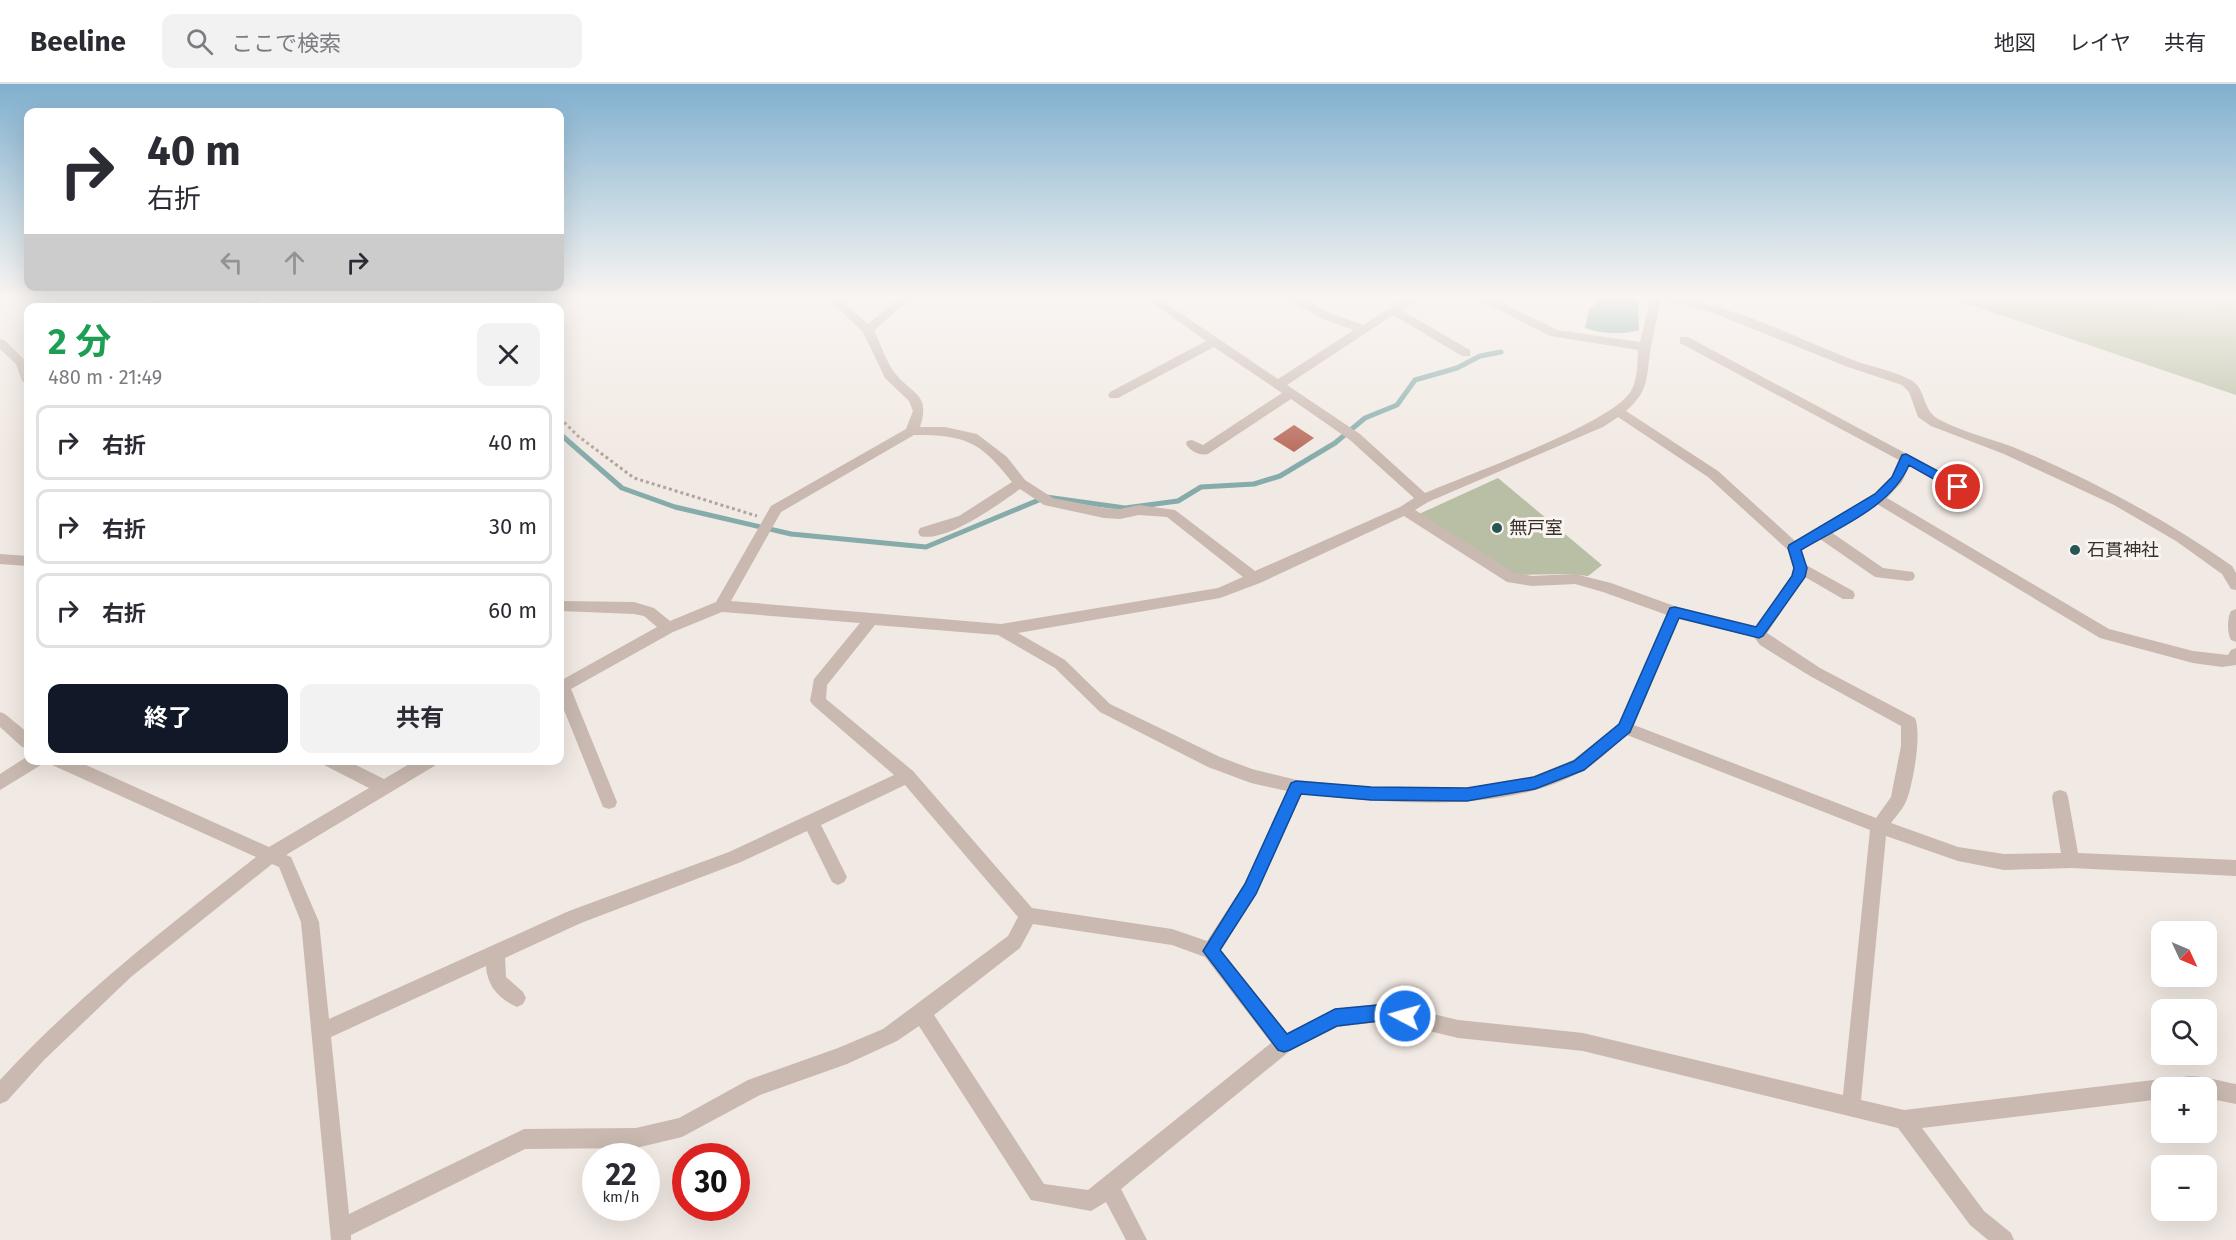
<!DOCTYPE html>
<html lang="ja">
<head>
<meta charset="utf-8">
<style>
  body { margin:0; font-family:"Fira Sans","Noto Sans JP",sans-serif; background:#f2f2f3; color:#2b2b33; height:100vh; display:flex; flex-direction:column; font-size:22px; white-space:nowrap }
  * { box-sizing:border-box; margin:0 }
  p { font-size:20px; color:#7c7c81 }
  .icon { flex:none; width:33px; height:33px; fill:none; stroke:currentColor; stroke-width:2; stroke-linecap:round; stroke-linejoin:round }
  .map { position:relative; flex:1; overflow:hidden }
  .side { position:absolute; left:24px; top:219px; width:540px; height:462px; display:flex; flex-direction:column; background:#fff; border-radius:12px; box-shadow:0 6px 24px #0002 }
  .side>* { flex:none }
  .guide { position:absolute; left:24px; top:24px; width:540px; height:183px; border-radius:12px; box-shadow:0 6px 24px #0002; background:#fff; color:#2b2b33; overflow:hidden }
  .needle { width:39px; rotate:134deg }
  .tools { position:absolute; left:2151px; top:837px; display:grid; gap:12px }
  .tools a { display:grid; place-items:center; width:66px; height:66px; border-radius:12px; background:#fff; box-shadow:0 6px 24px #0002; font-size:30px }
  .speed { position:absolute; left:582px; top:1059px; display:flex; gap:12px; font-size:30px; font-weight:700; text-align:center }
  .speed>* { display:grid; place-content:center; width:78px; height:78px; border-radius:50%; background:#fff; box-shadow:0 6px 24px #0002; line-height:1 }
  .speed small { font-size:15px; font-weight:400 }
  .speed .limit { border:9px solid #d22; background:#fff; color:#111 }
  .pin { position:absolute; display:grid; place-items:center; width:51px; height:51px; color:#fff; margin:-26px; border:3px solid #fff; border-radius:50%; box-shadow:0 2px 6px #0007 }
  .me { position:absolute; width:66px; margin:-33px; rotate:276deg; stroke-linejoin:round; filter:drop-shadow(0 0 4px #0008) }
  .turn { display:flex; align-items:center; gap:21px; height:126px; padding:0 24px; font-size:27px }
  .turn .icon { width:78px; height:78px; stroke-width:2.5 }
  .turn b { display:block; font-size:42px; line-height:51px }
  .lanes { display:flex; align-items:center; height:57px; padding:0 24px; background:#0003; justify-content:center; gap:30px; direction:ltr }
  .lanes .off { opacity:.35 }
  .round { display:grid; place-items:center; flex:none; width:63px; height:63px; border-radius:12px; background:#f2f2f3 }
  .summary { display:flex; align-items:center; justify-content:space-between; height:102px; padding:0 24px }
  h1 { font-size:36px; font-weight:700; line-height:45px; color:#1e9e55 }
  .primary-button { display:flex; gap:12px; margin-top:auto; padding:12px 24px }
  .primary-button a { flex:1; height:69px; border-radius:12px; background:#111827; color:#fff; font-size:24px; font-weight:700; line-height:69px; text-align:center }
  .primary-button a+a { background:#f2f2f3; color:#2b2b33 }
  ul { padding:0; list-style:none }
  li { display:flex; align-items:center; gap:18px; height:75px; margin:0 12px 9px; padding:0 12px; border:3px solid #e1e1e2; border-radius:12px }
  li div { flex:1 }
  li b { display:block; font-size:22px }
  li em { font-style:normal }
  header { display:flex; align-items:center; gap:36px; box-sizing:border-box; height:84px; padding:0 30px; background:#fff; border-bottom:2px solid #e1e1e2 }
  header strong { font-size:28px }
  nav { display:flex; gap:33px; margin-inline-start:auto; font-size:21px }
  .search { width:420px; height:54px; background:#f2f2f3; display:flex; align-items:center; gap:15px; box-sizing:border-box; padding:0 21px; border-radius:12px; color:#7c7c81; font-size:22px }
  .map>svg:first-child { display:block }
  .green { fill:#b8bfa4 }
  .water { fill:#85abaa }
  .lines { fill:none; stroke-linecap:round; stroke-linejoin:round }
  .stream { stroke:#85abaa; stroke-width:5 }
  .building { fill:#b86a5a }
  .path { stroke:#b4a39a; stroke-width:3; stroke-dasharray:3 3; stroke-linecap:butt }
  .minor { fill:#c9b9b0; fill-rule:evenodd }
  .route { fill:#1a73e8; stroke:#114b97; stroke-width:1.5 }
  .poi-dot { fill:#275655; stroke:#f9f4ef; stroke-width:2 }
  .labels { text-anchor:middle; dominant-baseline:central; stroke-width:6; stroke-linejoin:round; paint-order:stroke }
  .poi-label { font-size:18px; fill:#39302d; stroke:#f9f4ef; text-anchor:start }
</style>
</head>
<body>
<header>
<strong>Beeline</strong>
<div class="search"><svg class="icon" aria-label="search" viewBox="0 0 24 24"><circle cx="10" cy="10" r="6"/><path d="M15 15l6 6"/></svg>ここで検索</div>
<nav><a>地図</a><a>レイヤ</a><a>共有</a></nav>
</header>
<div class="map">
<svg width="2236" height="1156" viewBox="0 0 2236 1156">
  <rect width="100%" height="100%" fill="#f1e9e3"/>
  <g class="green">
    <polygon points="167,212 256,212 257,223 136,223"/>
    <polygon points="288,212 472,212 479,217 462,224 297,224 290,217"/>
    <polygon points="1944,212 2236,212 2236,311"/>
    <polygon points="1498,394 1602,481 1588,492 1569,490 1515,491 1419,430"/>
  </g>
  <path class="water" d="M1603,212H1623L1638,216L1639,246C1621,251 1603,250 1585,244L1589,225L1595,221V217Z"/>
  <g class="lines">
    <g class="stream">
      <polyline points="256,212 257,224"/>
      <polyline points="560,350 622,404 675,423 791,450 926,463 1046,413 1125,424 1178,417 1201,403 1254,400 1280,392 1335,359 1365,334 1397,321 1415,296 1457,284 1480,272 1501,268"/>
    </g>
  </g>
  <polygon class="building" points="1294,341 1314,354 1294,368 1273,355"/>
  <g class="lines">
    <g class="path">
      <polyline points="51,212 52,222 61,224"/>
      <polyline points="267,212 270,224"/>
      <polyline points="113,224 144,212"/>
      <polyline points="560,334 578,352 634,394 757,432"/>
    </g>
    <g class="minor">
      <polygon points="479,212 489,212 493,224 481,224"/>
      <path d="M825,212H836L868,240L902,212H913L874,247C881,260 886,278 895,289C912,311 931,309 920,343H945L977,350L1007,373L1025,396L1053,414L1104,424L1120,425L1139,421L1175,426L1255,487L1400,423L1414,414L1350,356L1291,315L1208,370C1200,372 1190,367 1186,360L1187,357L1192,356L1203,361L1282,309L1214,263L1118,314H1110L1108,311L1110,308L1206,257L1143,212H1155L1278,295L1354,246L1323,235L1285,214L1284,212H1297L1331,229L1363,241L1408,212H1420L1401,226L1470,266V272H1462L1393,231L1287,301L1360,350L1425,409C1465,392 1613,339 1631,307C1638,295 1637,279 1638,266L1550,252L1476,214L1475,212H1488L1557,246L1640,258L1651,212C1717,212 1791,252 1853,276C1871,283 1892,286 1909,295C1928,304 1920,326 1940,336C1963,348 1989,354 2013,363C2090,395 2164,434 2232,482L2236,489V506L2231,505L2222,490L2176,457L2114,421L2004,370L1931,342L1918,333L1909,308L1902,301L1848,283L1711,228L1661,215C1658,231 1654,246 1651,262C1646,290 1651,306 1626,327L1718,387L1795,457L1874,410L1891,393L1899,376L1680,259V253H1688L1963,400L1965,403L1963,406H1953L1909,382L1902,398L1887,414L2109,545L2193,567L2228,571L2231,566L2236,564V581L2222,583L2193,579L2100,554L1877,420L1831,448L1883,484L1913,488L1915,492L1913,496L1908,497L1875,493L1820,455L1802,466L1806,481L1853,507L1855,511L1853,515H1843L1805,493L1767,549L1820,584L1915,634C1922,650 1913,699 1907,715C1904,724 1896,732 1891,739L1958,763L2004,770L2061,769L2052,713L2054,708L2060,706L2066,708L2068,713L2078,769L2236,776V792L2071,784L2004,786L1958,777L1886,752L1861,1016L1904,1026L2162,995L2169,1000C2185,984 2217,997 2236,1000V1020L2206,1014V1004H2162V1015L1922,1044L1984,1127L2011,1149L2014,1156H1988L1970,1141L1898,1044L1583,967L1458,954L1388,937L1337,943L1291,966L1121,1105L1147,1156H1126L1106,1118L1091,1127L1031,1116L919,942L897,957L847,980L760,1011L682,1053L636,1064L525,1065L351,1151V1156H331L301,838L279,783L272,780L131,893L44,976L7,1017L0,1020V996C77,912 167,843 256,773L52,681L50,676H75L269,763L369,704L324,681L322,676H346L384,695L416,676H438L436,681L286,771L291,773L319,838L329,935L569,827L729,768L894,691L813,621L810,617L814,595L860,539L722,528L673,548L571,605L617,718L615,723L609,725L603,723L601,718L560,616V597L657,543L644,532L634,530L560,527V517L634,518L654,524L670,537L716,518L771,422L906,345L913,327L909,317L885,294L863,248ZM1618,333L1708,393L1788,466L1793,484L1791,492L1756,542L1677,523L1611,499L1575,490L1532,492L1515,489L1415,426L1428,418L1603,343ZM914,351C965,351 980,357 1012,398L959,432L920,444L918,448L920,452C946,459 999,420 1020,405L1044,421L1104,434L1120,435L1139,431L1167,433L1243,493L1218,504L1001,540L731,517L781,428ZM1404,432L1507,498L1532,502L1575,500L1603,508L1667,531L1619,640L1573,676L1534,692L1467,704L1371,703L1297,696L1252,685L1220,673L1110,620L1065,576L1018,549L1220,514L1260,499ZM1679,535L1754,553L1760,561L1810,592L1901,642V662L1891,713L1876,734L1634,641ZM875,541L998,551L1055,584L1100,628L1208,683L1251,699L1287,707L1244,800L1207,857L1172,845L1032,824L913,687L826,615L827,601ZM1627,651L1870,746L1843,1011L1583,949L1458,936L1388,919L1335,925L1287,949L1221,866L1256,810L1302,710C1388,719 1506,731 1584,686C1599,677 1613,663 1627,651ZM905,701L1018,833L1008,852L883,945L838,964L748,996L679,1034L636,1044L524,1045L349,1130L331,953L486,882C487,902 499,915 517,923L523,920L526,914L523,908L506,893L505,874L581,839L741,778L807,747L832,798L838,801L844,798L847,793L821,741ZM1033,840L1172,861L1205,873L1271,959L1088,1106L1044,1100L934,931L1020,864Z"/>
      <polygon points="990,212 1004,212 994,217 990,216"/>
      <polygon points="2121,212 2141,212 2236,232 2236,240 2127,215"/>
      <polygon points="0,255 4,256 27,278 28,301 22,297 16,280 0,265"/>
      <polygon points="0,470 28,472 28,482 0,480"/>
      <path d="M2236,525V558L2231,556C2227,549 2227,534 2231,527Z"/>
      <polygon points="0,628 5,630 28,649 28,664 22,663 0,643"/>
      <polygon points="28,672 28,676 43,676 41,681 0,706 0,690"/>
    </g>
  </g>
  <linearGradient id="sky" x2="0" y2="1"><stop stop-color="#80b0cf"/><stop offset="0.57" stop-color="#f9f5f2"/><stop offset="1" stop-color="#f9f5f2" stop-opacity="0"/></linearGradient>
  <rect width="2236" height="373" fill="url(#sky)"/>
  <path class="route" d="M1906,370L1962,400V406H1953L1909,381C1891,423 1839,443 1801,466L1807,484L1805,493L1763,552L1759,554L1679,534L1630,648L1584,686L1535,705L1467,717L1371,716L1301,710L1256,810L1220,866L1287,950L1335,925L1388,920L1411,927L1414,932L1411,938L1405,941L1388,936L1337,942L1290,966L1284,968L1278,966L1203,867L1245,800L1291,699L1296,697L1371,703L1467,704L1534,693L1574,677L1619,640L1670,524L1675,523L1756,543L1792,492L1794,484L1788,464L1789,461L1875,410L1892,393L1902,371Z"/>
  <g class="poi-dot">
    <circle cx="1497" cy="444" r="6"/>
    <circle cx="2075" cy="466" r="6"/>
  </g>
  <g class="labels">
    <g class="poi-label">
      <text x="1509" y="444">無戸室</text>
      <text x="2087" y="466">石貫神社</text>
    </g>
  </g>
</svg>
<div class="tools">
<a><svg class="needle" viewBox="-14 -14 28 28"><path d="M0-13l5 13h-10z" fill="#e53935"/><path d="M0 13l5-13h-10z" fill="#7c7c81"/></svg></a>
<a><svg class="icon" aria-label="search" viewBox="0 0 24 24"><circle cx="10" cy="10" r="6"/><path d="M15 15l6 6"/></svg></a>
<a>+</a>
<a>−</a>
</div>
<div class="speed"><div>22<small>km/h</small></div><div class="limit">30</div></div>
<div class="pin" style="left:1958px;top:403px;background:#d93025"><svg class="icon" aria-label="arrive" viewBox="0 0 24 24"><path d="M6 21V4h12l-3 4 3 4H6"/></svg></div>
<svg class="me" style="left:1405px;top:932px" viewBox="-20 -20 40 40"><circle r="17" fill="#1a73e8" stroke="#fff" stroke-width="3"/><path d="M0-11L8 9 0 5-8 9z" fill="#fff"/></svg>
<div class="guide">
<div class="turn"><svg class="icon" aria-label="right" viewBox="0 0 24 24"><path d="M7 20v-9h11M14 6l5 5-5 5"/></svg><div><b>40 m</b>右折</div></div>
<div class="lanes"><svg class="icon off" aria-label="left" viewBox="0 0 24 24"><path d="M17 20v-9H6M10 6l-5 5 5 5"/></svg><svg class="icon off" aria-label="ahead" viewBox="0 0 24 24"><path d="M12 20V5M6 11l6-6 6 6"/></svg><svg class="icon" aria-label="right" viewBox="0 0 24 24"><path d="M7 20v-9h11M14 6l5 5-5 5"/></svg></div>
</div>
<section class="side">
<div class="summary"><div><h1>2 分</h1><p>480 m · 21:49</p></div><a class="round"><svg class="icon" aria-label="close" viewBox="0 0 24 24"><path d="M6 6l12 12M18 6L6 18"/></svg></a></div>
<ul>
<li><svg class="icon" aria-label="right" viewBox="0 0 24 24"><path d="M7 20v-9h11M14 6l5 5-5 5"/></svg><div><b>右折</b></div><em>40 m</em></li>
<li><svg class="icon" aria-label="right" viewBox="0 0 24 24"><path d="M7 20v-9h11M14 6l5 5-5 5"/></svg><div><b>右折</b></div><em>30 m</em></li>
<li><svg class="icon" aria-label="right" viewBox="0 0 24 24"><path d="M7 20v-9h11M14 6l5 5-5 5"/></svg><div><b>右折</b></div><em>60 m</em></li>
</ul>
<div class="primary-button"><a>終了</a><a>共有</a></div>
</section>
</div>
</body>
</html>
